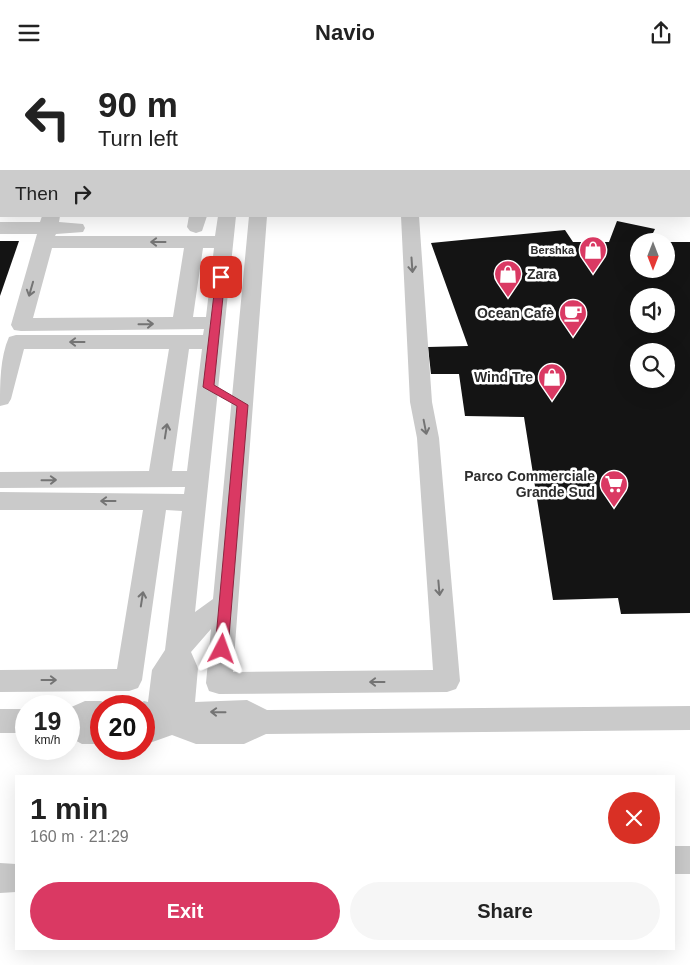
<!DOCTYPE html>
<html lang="en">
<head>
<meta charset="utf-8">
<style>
  body { margin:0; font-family:Arial,sans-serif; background:#f6f6f6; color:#222; height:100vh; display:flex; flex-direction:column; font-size:19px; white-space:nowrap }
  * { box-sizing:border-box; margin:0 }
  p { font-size:16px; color:#767676 }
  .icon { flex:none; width:28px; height:28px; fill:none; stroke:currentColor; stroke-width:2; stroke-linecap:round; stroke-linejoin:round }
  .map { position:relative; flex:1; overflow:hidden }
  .drawer { position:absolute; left:15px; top:710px; width:660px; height:175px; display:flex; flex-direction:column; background:#fff; border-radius:0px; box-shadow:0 5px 20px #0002 }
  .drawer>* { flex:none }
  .banner { position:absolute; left:0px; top:0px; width:690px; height:152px; box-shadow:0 5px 20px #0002; background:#fff; color:#222; overflow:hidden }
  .needle { width:32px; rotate:180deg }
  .buttons { position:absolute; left:630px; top:168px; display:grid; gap:10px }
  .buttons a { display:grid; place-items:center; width:45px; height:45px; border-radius:50%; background:#fff; box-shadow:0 5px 20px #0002; font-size:25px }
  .speed { position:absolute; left:15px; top:630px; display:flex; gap:10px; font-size:25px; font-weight:700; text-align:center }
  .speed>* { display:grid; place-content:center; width:65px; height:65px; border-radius:50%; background:#fff; box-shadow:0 5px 20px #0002; line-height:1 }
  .speed small { font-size:12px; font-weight:400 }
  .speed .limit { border:8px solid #d22; background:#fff; color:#111 }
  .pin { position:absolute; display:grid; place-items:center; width:42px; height:42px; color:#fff; margin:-21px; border-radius:10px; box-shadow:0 2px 8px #0006 }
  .me { position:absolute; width:55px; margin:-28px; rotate:4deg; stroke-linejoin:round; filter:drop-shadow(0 0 4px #0008) }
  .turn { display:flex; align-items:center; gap:18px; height:105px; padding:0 15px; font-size:22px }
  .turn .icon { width:65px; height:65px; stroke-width:2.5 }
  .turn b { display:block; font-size:35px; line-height:42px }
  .then { display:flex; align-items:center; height:48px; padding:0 15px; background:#0003; gap:10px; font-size:19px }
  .round { display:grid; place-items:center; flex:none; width:52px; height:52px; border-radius:26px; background:#f6f6f6 }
  .head { display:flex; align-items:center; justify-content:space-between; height:85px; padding:0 15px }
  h1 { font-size:30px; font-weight:600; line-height:38px }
  .action { display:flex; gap:10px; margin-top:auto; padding:10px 15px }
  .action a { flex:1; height:58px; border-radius:30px; background:#da3963; color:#fff; font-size:20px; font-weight:600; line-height:58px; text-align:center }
  .action a+a { background:#f6f6f6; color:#222 }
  header { display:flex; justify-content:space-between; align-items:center; height:65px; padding:0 15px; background:#fff; font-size:22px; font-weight:600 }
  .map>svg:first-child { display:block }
  .building { fill:#141414; fill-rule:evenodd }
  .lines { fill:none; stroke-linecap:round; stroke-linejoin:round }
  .minor { fill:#cacaca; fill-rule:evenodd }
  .oneway { stroke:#747474 }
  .route { fill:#da3963; stroke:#8e2540 }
  .labels { text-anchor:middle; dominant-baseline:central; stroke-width:5; stroke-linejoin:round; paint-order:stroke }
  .far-poi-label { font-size:11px; font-weight:bold; fill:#2d2d2d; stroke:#fff; text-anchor:end }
  .poi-label { font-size:14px; font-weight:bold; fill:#2d2d2d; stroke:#fff; text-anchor:end }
</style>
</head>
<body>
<header><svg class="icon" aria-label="menu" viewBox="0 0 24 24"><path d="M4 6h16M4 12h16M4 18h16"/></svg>Navio<svg class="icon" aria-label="share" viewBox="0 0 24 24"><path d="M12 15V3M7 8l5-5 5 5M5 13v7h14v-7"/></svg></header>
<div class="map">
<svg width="690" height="900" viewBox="0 0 690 900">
  <rect width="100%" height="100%" fill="#fff"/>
  <g class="building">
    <path d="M617,156L655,164L649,176H639V204H666V177H690V548L621,549L618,533L553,535L524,352L465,351L459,309H431L428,282L468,281L431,178L565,165L573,177H609ZM639,231H666V259H639ZM639,286H666V314H639Z"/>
    <polygon points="0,176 19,176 0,231"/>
  </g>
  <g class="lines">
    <g class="minor">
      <rect x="212" y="0" width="16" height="1"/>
      <rect x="237" y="0" width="16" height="1"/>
      <rect x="264" y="0" width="16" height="1"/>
      <rect x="689" y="49" width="1" height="10"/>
      <rect x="0" y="62" width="1" height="10"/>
      <rect x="689" y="129" width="1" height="10"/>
      <path d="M42,151H60L59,157L83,159L85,163L83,167L56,169L55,171H215L218,151H236L195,547L213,534L249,151H267L233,607L433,605L417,373L410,337L401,151H419L432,337L439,373L460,616L456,624L447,627L219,629L209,626L206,618L211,564L191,587L198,603L195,637L247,635L267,645L690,641V665L266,669L244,679H196L172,670L144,680V641H134L144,636L148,637L152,605L165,585L182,446L166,445L142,615L138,623L129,626L0,627V605L117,604L143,445H0V427L184,429L185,422L0,423V407L149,406L169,284H24L11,334L8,339L0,341C0,319 0,292 9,272L16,270H203L204,264L21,266L14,265L11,260L37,169H0V157H40ZM52,183H184L173,252L33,253ZM203,183H214L206,252H193ZM189,284H202L187,406H172Z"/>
      <polygon points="189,151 207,151 202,166 196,168 190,166 187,162"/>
      <polygon points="85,636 101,636 111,641 101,641 101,679 82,679 69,672 69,643"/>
      <rect x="0" y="644" width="26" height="24"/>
      <rect x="674" y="781" width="16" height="28"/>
      <polygon points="0,798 16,799 16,827 0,828"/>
    </g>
  </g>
  <defs><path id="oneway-shaft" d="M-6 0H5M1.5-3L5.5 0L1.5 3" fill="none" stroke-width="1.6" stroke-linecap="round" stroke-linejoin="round" transform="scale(1.25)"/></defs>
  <g class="oneway">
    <use href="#oneway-shaft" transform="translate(158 177) rotate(180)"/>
    <use href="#oneway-shaft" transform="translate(412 200) rotate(86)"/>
    <use href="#oneway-shaft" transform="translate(31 224) rotate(106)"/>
    <use href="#oneway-shaft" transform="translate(146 259) rotate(-1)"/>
    <use href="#oneway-shaft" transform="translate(77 277) rotate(180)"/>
    <use href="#oneway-shaft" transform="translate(425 362) rotate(79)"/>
    <use href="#oneway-shaft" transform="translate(166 366) rotate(-81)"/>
    <use href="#oneway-shaft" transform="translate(49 415) rotate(-1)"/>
    <use href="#oneway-shaft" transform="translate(108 436) rotate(180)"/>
    <use href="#oneway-shaft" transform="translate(439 523) rotate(85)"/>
    <use href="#oneway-shaft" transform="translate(142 534) rotate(-81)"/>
    <use href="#oneway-shaft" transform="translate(49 615)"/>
    <use href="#oneway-shaft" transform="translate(377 617) rotate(180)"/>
    <use href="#oneway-shaft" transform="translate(218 647) rotate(-179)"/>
  </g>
  <polygon class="route" points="221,209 225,212 214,320 248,340 228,584 226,587 222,589 217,587 215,584 237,341 203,322 216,212"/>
  <defs>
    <g id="shop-pin" transform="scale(1.4375)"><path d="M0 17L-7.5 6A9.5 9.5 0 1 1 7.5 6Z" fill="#da3963" stroke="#fff"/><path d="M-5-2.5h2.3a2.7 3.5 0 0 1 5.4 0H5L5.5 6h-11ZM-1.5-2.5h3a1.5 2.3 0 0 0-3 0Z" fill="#fff"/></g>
    <g id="cafe-pin" transform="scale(1.4375)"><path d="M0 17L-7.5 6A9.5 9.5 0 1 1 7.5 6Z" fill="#da3963" stroke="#fff"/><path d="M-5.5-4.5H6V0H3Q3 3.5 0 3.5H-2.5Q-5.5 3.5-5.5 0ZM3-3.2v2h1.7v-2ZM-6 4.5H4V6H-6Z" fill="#fff"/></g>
    <g id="supermarket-pin" transform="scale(1.4375)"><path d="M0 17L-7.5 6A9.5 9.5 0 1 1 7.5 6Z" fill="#da3963" stroke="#fff"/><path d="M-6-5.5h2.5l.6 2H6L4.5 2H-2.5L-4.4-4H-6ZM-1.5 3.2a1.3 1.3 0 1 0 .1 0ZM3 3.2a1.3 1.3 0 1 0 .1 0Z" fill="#fff"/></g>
  </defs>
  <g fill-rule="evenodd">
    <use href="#shop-pin" x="593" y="185"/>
    <use href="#shop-pin" x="508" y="209"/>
    <use href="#cafe-pin" x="573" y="248"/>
    <use href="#shop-pin" x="552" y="312"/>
    <use href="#supermarket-pin" x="614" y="419"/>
  </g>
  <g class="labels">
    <g class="far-poi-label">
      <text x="574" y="185">Bershka</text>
    </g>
    <g class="poi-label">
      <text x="527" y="209" text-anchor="start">Zara</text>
      <text x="554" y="248">Ocean Cafè</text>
      <text x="533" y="312">Wind Tre</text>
      <text x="595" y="411">Parco Commerciale<tspan x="595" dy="16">Grande Sud</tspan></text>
    </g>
  </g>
</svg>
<div class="buttons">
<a><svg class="needle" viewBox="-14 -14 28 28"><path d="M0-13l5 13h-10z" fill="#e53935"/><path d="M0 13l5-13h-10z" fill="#767676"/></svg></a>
<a><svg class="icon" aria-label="sound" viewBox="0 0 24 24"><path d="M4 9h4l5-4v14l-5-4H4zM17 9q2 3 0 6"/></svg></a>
<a><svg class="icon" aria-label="search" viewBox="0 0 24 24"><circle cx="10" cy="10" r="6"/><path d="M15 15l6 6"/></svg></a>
</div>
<div class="speed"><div>19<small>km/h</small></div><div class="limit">20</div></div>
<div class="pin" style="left:221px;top:212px;background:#d93025"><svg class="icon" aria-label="arrive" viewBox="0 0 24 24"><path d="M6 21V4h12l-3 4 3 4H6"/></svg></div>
<svg class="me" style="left:222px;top:584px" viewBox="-20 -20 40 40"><path d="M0-17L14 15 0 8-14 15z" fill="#da3963" stroke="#fff" stroke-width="4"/></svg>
<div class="banner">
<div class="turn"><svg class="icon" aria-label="left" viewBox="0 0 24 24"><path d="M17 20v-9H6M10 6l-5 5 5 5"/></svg><div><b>90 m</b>Turn left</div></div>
<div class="then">Then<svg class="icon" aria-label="right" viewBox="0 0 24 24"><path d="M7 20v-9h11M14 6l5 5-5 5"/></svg></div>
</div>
<section class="drawer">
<div class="head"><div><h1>1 min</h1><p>160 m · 21:29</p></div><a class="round" style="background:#d93025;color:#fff"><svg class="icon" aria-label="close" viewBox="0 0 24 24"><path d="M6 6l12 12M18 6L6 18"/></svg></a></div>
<div class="action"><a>Exit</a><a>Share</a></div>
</section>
</div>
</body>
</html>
